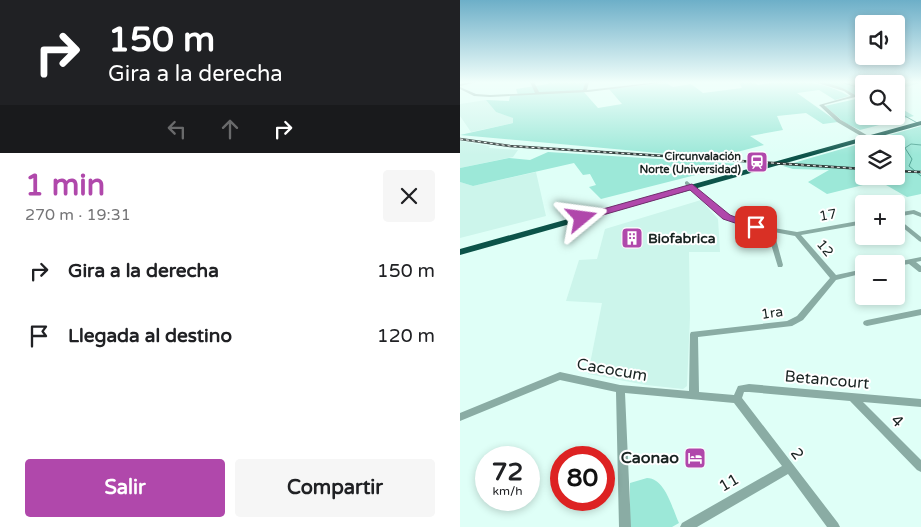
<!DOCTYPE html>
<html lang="es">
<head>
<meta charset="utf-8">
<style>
  body { margin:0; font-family:"Varela Round",sans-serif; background:#f6f6f6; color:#202124; height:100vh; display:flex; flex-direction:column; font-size:19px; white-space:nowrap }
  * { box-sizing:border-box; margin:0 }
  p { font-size:16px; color:#757577 }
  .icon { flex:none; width:28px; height:28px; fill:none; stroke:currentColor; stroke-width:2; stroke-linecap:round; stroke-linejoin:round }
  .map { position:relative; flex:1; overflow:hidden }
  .side { display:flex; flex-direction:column; background:#fff; width:460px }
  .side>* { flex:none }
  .banner { background:#202124; color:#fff; overflow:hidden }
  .fabs { position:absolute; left:395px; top:15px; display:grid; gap:10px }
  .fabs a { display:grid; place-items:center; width:50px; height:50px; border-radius:5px; background:#fff; box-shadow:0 2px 8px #0003; font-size:25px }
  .speed { position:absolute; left:15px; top:446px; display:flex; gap:10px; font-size:25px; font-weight:700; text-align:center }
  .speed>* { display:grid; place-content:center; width:65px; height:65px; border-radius:50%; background:#fff; box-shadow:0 2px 8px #0003; line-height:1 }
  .speed small { font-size:12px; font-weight:400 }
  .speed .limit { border:8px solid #d22; background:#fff; color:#111 }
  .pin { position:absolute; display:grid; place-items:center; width:42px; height:42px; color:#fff; margin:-21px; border-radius:10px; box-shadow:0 2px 8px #0006 }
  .me { position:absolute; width:55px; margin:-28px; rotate:74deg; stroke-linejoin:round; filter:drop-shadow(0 0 4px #0008) }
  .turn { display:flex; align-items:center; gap:18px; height:105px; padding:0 25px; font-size:22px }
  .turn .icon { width:65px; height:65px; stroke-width:2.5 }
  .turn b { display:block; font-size:35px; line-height:42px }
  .lanes { display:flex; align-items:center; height:48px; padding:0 25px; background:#0003; justify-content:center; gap:25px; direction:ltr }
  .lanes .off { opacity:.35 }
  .round { display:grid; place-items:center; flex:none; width:52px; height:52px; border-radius:5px; background:#f6f6f6 }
  .head { display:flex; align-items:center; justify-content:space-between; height:85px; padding:0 25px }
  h1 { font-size:30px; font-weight:700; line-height:38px; color:#b048ab }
  .primary-button { display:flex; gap:10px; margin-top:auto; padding:10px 25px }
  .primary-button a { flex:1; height:58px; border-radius:5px; background:#b048ab; color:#fff; font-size:20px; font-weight:700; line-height:58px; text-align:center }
  .primary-button a+a { background:#f6f6f6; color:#202124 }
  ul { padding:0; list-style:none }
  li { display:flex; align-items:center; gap:15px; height:65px; padding:0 25px }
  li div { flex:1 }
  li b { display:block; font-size:19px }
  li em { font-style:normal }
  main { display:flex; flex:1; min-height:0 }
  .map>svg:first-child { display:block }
  .built { fill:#ccf5eb }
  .green { fill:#9ce8d8; fill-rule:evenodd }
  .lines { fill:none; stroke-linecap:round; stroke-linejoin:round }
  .stream { stroke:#55a898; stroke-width:1 }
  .minor { fill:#8aaca4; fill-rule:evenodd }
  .highway { fill:#0c5349; fill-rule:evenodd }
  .rail-casing { stroke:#2f3c3a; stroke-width:2.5 }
  .rail { stroke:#fff; stroke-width:1; stroke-dasharray:3; stroke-linecap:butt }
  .route { fill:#b048ab; stroke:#722f6f }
  .labels { text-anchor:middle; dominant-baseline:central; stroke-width:4; stroke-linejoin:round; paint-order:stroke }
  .far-poi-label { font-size:11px; font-weight:bold; fill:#182321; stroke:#fff; text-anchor:end }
  .street-label { font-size:14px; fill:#182321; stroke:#fff }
  .poi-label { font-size:14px; font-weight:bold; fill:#182321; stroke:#fff; text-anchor:start }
  .near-street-label { font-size:16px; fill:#182321; stroke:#fff }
  .near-poi-label { font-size:16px; font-weight:bold; fill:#182321; stroke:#fff; text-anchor:end }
</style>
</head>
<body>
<main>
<section class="side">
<div class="banner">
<div class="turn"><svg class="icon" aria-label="right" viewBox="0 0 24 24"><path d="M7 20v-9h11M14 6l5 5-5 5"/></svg><div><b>150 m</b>Gira a la derecha</div></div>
<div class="lanes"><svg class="icon off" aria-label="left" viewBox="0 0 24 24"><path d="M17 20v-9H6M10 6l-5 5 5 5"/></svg><svg class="icon off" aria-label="ahead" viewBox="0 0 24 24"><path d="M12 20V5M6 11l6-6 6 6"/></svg><svg class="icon" aria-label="right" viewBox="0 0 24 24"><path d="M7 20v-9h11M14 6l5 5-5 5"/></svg></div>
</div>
<div class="head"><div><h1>1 min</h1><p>270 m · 19:31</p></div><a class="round"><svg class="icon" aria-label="close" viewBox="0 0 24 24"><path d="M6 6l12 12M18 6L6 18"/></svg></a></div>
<ul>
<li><svg class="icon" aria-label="right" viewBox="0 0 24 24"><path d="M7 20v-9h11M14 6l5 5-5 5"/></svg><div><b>Gira a la derecha</b></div><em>150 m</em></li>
<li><svg class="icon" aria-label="arrive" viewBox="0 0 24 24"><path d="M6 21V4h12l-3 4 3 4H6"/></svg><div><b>Llegada al destino</b></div><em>120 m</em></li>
</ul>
<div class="primary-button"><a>Salir</a><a>Compartir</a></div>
</section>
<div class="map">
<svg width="461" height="527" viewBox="0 0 461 527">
  <rect width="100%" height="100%" fill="#dffff7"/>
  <g class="built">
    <polygon points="26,100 36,112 54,118 53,123 11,132 0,116 0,104"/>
    <polygon points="0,141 30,146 29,148 58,150 53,157 0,168"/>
    <polygon points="76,172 86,216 0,238 0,182 13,186"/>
    <polygon points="241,200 258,219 260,252 229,252 230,317 227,386 223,389 186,385 128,374 142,303 106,301 119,260 137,259 145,229"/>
  </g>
  <g class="green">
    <path d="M88,82H125L123,91L138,108L162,104L149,89L206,83L213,87L231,84L243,93L282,88L279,82H293L298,85C330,79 360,80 389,96L375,100L359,90L337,93L378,122L363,124L346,113L317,116L323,130L290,136L304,145L269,154L231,156L0,135L53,123V118L36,112L26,100L49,101L50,96L58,95L56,89L88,84Z"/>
    <polygon points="361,82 461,82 461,83 436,89 436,84 404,84 404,116 436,116 436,100 442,109 454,116 400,130 385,123 365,106 396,99 393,94"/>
    <path d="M461,126V194L447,197L419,181L367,194L348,182L369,170L333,169L323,166ZM404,144H436V176H404Z"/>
    <polygon points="88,152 279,164 141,199 129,187 136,185 130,174 123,175 114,163 13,186 0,182 0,168 49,158 70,160"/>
    <path d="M187,478C205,478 212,508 219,523L212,527H170V483Z"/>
  </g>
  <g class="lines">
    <g class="stream">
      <polyline points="381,82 404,89"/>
      <polyline points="436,111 461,125"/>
      <polyline points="461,145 451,144 445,148 452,159 449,166 461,176"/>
    </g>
    <g class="minor">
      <polygon points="11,82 17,82 0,86 0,84"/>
      <polygon points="70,82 74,82 79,92 123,90 125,82 129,82 127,90 199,82 208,82 128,92 30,97 14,96 0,89 0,87 16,94 30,95 75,93"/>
      <path d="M354,82C367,81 385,88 395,95V97L364,105L381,120L410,137V139H406L377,122L359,105L391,96L384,91Z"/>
      <polygon points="227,181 269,216 296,225 337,232 404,220 404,224 341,235 376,275 404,269 404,273 376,280 343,320 332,326 238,337 239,392 274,395 278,386 289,384 461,399 461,407 403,402 461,460 461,472 457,470 390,401 289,392 284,392 282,398 378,523 380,527 367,527 328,474 237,527 220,527 222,523 322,466 274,403 165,393 171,527 159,527 156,392 100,380 0,421 0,413 100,372 160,385 229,391 230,334 231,332 327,321 337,316 370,278 335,236 314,232 323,265 322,267 318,267 307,231 293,228 265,218 225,184 225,182"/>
      <polygon points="454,210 461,213 461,217 453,214 436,217 436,213"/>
      <polygon points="436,217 461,237 461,242 459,241 436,222"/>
      <polygon points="461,257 461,261 456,262 461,266 461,272 459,272 449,264 436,266 436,264 433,264 436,262"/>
      <polygon points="461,309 461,315 407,326 404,325 403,323 404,321 407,320"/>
    </g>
    <polygon class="highway" points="461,121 461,125 0,255 0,249"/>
    <g class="rail-casing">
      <g id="rail">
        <polyline points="0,139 50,146 404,169"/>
        <polyline points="436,171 461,172"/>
      </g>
    </g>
    <use href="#rail" class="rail"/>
  </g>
  <linearGradient id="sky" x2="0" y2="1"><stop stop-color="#6dafc8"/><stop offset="0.53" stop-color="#f1fffb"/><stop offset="1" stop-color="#f1fffb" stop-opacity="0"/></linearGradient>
  <rect width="461" height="155" fill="url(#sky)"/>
  <polygon class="route" points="232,184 270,215 301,227 296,230 263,219 230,190 122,221 117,218 118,216"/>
  <defs>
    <g id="station-square" transform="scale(1.125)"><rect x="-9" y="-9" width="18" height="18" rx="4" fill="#b048ab" stroke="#fff"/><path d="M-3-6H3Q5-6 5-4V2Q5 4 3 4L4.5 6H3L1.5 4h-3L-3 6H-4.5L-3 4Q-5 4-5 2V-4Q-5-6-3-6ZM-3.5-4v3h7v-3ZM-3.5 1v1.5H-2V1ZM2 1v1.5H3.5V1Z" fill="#fff"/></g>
    <g id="building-square" transform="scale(1.125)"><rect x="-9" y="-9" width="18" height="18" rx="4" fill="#b048ab" stroke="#fff"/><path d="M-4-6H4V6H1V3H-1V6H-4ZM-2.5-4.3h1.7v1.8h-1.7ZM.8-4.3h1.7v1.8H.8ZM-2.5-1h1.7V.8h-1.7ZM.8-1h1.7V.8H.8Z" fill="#fff"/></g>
    <g id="hotel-square" transform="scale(1.125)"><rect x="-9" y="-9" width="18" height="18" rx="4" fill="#b048ab" stroke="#fff"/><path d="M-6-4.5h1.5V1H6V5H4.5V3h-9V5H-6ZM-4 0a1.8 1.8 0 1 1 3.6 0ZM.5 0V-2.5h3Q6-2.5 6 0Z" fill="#fff"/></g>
  </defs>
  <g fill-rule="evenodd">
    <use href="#station-square" x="297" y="162"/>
    <use href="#building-square" x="172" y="238"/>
    <use href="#hotel-square" x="235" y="458"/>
  </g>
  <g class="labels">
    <g class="far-poi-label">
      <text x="281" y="156">Circunvalación<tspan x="281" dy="13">Norte (Universidad)</tspan></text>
    </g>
    <g class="street-label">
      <text transform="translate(368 215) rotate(-10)">17</text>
      <text transform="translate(365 248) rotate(50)">12</text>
      <text transform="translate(312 313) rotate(-8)">1ra</text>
    </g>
    <g class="poi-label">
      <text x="188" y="238">Biofabrica</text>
    </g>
    <g class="near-street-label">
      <text transform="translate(152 370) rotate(10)">Cacocum</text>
      <text transform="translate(367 380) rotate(5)">Betancourt</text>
      <text transform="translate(437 421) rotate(45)">4</text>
      <text transform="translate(337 454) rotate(53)">2</text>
      <text transform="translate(269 483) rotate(-30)">11</text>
    </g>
    <g class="near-poi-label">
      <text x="219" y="458">Caonao</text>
    </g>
  </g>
</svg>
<div class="fabs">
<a><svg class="icon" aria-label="sound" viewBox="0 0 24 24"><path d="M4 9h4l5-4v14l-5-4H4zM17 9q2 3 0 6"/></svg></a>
<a><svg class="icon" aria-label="search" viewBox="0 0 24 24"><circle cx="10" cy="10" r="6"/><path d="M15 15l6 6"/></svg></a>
<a><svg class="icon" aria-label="layers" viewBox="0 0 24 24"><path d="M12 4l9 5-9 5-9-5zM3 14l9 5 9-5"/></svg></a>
<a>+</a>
<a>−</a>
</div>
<div class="speed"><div>72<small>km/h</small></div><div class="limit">80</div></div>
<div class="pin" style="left:296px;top:227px;background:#d93025"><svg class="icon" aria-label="arrive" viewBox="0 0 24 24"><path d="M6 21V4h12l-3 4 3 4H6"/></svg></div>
<svg class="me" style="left:122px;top:218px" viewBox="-20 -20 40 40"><path d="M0-17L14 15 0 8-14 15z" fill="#b048ab" stroke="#fff" stroke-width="4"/></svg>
</div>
</main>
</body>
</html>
